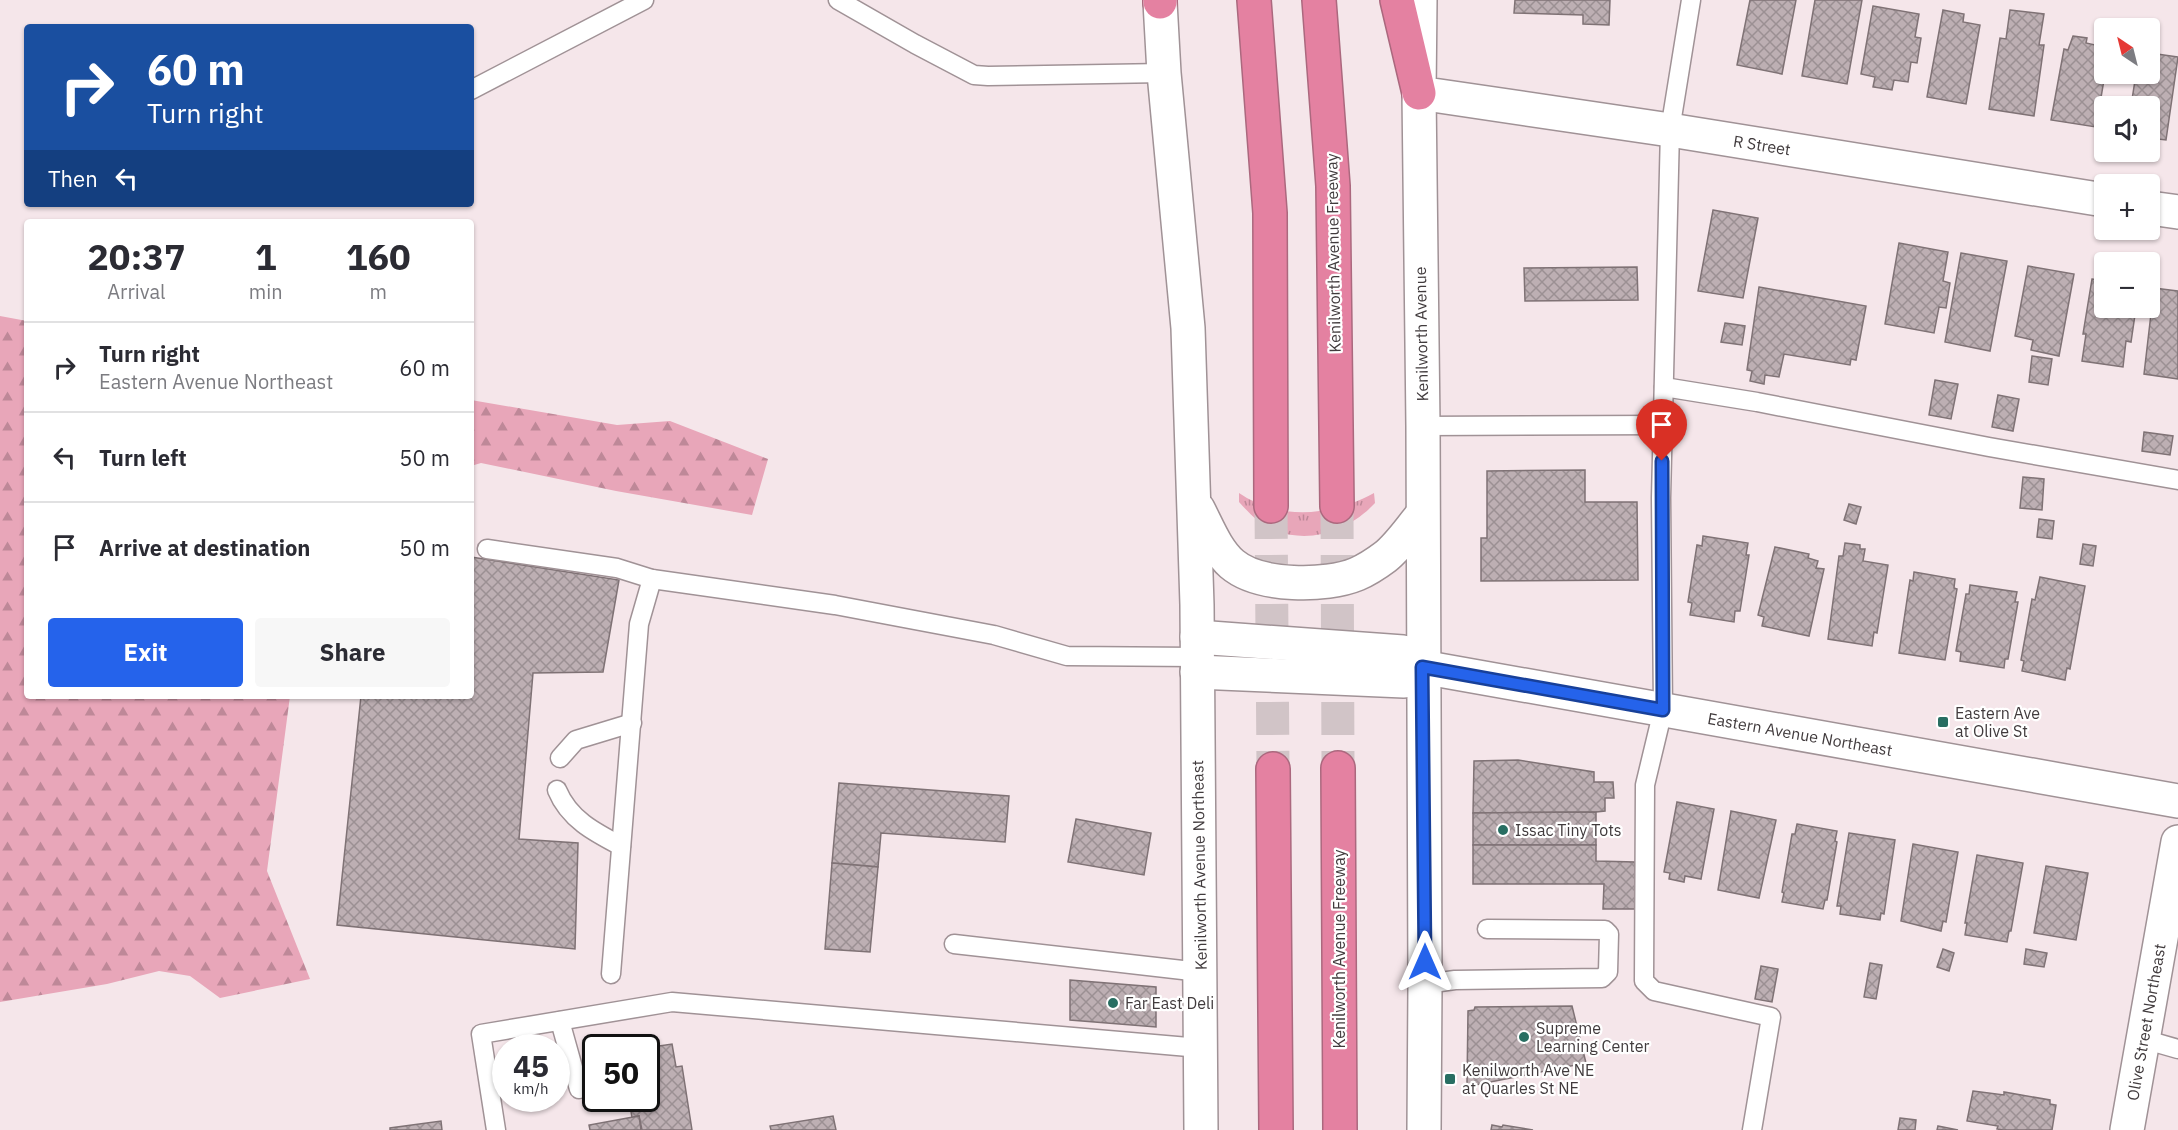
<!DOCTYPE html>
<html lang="en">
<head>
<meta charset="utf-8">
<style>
  body { margin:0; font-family:"IBM Plex Sans",sans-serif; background:#f7f7f7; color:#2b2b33; height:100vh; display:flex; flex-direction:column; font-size:22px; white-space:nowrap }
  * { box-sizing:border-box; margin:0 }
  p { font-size:20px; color:#7c7c81 }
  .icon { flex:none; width:33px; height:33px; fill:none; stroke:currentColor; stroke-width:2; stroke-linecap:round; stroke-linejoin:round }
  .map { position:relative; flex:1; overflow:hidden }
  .details { position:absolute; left:24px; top:219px; width:450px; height:480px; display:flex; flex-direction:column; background:#fff; border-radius:6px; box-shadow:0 2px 4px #0004 }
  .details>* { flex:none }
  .guide { position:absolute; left:24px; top:24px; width:450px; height:183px; border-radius:6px; box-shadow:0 2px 4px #0004; background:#1a4fa0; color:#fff; overflow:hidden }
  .needle { width:39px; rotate:325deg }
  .tools { position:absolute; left:2094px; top:18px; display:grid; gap:12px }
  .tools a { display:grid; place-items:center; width:66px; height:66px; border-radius:6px; background:#fff; box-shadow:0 2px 4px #0004; font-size:30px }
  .speed { position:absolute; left:492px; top:1034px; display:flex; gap:12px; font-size:30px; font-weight:700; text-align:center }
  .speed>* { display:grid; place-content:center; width:78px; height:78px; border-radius:50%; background:#fff; box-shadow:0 2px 4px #0004; line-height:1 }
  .speed small { font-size:15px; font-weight:400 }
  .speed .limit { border:3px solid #111; border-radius:9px; background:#fff; color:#111 }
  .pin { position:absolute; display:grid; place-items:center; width:51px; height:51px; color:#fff; margin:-62px -26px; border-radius:50% 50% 50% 0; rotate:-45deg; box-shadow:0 0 6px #0007 }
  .pin .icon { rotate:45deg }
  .me { position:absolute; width:66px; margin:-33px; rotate:0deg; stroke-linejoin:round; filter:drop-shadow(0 0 4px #0008) }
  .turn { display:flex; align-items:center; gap:21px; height:126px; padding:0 24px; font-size:27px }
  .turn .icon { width:78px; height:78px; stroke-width:2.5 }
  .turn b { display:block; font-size:42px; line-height:51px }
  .then { display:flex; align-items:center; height:57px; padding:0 24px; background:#0003; gap:12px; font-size:22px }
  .eta { display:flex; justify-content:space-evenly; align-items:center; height:102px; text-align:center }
  .eta b { font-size:36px; font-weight:700; line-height:42px }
  .primary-button { display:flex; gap:12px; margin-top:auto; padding:12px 24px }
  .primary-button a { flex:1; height:69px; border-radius:6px; background:#2563eb; color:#fff; font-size:24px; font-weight:700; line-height:69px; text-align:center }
  .primary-button a+a { background:#f7f7f7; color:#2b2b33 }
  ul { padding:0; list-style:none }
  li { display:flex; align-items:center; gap:18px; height:90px; padding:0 24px; border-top:2px solid #e1e1e2 }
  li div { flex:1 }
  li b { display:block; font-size:22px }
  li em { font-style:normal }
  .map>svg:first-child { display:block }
  .grass { fill:url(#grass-tufts) }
  .forest { fill:url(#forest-firs) }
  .building { fill:url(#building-cross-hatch); stroke:#7f7275; stroke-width:1.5 }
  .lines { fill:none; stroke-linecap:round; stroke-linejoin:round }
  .highway-tunnel { stroke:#d1c4c7; stroke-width:33; stroke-dasharray:33 16; stroke-linecap:butt }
  .lane-casing { stroke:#a09296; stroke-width:21 }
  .street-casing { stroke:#a09296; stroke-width:36 }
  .secondary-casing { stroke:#a09296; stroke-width:36 }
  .highway-casing { stroke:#ab687e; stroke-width:36 }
  .lane { stroke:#fff; stroke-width:18 }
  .street { stroke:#fff; stroke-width:33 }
  .secondary { stroke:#fff; stroke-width:33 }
  .highway { stroke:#e481a1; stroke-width:33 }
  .route-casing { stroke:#184099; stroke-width:15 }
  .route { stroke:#2563eb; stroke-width:10 }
  .poi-dot { fill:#286e62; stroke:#fff; stroke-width:2 }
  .labels { text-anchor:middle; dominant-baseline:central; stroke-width:4.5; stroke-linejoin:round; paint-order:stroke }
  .street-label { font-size:16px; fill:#413b3d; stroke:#fff }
  .poi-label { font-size:16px; fill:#413b3d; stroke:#fff; text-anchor:start }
</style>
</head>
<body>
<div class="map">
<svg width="2178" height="1130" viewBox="0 0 2178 1130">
  <defs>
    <pattern id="grass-tufts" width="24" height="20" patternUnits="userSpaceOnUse" patternTransform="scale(1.5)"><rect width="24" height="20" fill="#e8a6b9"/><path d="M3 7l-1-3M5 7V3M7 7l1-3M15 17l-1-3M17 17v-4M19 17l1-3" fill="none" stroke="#be8898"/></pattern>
    <pattern id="forest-firs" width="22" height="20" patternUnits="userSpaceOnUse" patternTransform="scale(1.5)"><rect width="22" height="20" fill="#e8a6b9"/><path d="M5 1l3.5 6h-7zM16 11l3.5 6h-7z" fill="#be8898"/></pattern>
    <pattern id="building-cross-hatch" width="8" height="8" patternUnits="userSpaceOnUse" patternTransform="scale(1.5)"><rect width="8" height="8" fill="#bdafb3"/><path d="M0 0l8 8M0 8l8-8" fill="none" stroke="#9b9093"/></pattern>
  </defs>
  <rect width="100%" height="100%" fill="#f5e6ea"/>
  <path class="grass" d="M1239,493C1280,521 1332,516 1374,493L1375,503C1350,530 1312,544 1276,531C1261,526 1249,513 1239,502Z"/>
  <g class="forest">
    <polygon points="0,316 27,321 27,696 290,696 267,871 310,979 220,998 190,976 159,971 107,984 0,1002"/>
    <polygon points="471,400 617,425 670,421 768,459 752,515 616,491 481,463 471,466"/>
  </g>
  <g class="building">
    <polygon points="1515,0 1610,0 1609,25 1583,24 1583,15 1514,13"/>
    <polygon points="1750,0 1796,0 1782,74 1737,65"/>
    <polygon points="1815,0 1862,0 1847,84 1802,76"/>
    <polygon points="1873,6 1919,14 1915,37 1921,38 1917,63 1911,62 1908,82 1894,80 1892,90 1873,87 1875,77 1861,74"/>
    <polygon points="1943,10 1964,14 1963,22 1980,25 1966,104 1927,97"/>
    <polygon points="2010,10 2044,14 2039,45 2044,45 2034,116 1989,109 2000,38 2006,39"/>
    <polygon points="2073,36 2087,38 2086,43 2104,47 2103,56 2105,74 2096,127 2051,120 2064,49 2068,50"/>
    <polygon points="2150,53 2178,57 2166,140 2150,138 2150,106 2131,106 2136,74 2150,74"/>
    <polygon points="1713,210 1758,218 1743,298 1698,291"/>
    <polygon points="1899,243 1948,252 1943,281 1950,283 1946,308 1939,307 1934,333 1885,324"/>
    <polygon points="1961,253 2007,261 1990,351 1945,342"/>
    <polygon points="2028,266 2074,274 2059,356 2031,350 2033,340 2015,336"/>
    <polygon points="1637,267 1638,300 1525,301 1524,268"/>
    <polygon points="2092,279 2104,281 2104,308 2136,308 2131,342 2126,341 2123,367 2082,361 2086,334 2083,334"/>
    <polygon points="1759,287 1866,306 1856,360 1851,359 1850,365 1784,354 1779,377 1765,375 1764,384 1750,381 1752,371 1747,370"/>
    <polygon points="2154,288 2178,291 2178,379 2144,374"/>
    <polygon points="1725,323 1745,326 1742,345 1721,342"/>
    <polygon points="2032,356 2052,359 2048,385 2029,382"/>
    <polygon points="1935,380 1958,384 1951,419 1929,415"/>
    <polygon points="1998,395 2019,399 2013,431 1992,427"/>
    <polygon points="2144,432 2173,436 2170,455 2142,451"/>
    <polygon points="1585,470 1585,502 1637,502 1638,580 1481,581 1481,538 1487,538 1487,471"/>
    <polygon points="2023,477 2044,479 2042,510 2020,508"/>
    <polygon points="1849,504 1861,507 1856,524 1844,520"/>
    <polygon points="2039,519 2054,521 2052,539 2037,537"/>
    <polygon points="1703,536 1748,543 1746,555 1749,555 1740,611 1735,611 1734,622 1690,615 1692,603 1688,602 1697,545 1702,546"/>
    <polygon points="1845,543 1860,545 1860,549 1865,549 1863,561 1888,565 1877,633 1874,632 1872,646 1828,639 1839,556 1843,556"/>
    <polygon points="2083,544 2096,546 2093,566 2080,564"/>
    <polygon points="1775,547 1809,554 1808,558 1818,561 1816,568 1824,569 1809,636 1762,626 1764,617 1758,615"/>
    <polygon points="471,557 619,580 603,672 533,673 519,839 578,843 575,949 337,925 361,696 471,696"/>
    <polygon points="1914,572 1955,579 1954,588 1957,589 1945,660 1899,653 1910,580 1913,581"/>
    <polygon points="2040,577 2085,586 2070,669 2067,668 2065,680 2022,671 2024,661 2021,660 2032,599 2035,600"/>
    <polygon points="1970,585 2017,592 2015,602 2018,602 2008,659 2005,659 2004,668 1960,661 1961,652 1956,651 1966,594 1969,594"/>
    <polygon points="1518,760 1594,772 1594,782 1613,782 1614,798 1605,798 1605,811 1596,812 1473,813 1474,761"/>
    <polygon points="839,783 1009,796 1005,842 881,833 878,867 832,863"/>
    <polygon points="1677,802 1714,809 1701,879 1685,876 1684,882 1669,879 1670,873 1664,872"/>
    <polygon points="1731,811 1776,820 1759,898 1718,890"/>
    <polygon points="1596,812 1596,845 1473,845 1473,813"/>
    <polygon points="1076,819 1151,833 1144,875 1068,862"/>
    <polygon points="1797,824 1837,831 1835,841 1837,842 1827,900 1825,900 1823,909 1782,902 1784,893 1782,892 1792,834 1795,834"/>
    <polygon points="1849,833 1895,840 1884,914 1881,913 1880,920 1840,914 1841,906 1837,906"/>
    <polygon points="1913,844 1958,852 1946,922 1943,921 1941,931 1901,921"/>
    <polygon points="1473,845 1596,845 1596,861 1635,862 1635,909 1603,909 1604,884 1473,884"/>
    <polygon points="1977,855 2023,863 2011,931 2009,931 2007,942 1965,935 1967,923 1965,923"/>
    <polygon points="832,863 878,867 870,952 825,949"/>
    <polygon points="2046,866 2088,873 2076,940 2034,933"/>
    <polygon points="1943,949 1954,953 1949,971 1937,967"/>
    <polygon points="2026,949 2047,953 2044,967 2024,964"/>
    <polygon points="1870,963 1882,965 1876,999 1864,997"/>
    <polygon points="1761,966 1778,969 1772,1002 1755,999"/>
    <polygon points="1070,980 1156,987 1156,1027 1070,1020"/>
    <polygon points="1572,1006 1586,1063 1475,1085 1467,1084 1468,1011 1474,1010 1475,1007"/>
    <polygon points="672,1044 676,1067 682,1066 692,1130 642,1130 639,1116 632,1118 629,1098 646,1098 646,1048"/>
    <polygon points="1973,1091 2004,1095 2004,1092 2050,1100 2050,1104 2056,1105 2052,1130 2003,1130 1997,1129 1998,1126 1967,1121"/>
    <polygon points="639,1116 641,1130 590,1130 589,1125"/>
    <polygon points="833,1116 836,1130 771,1130 770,1126"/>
    <polygon points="1900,1118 1916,1120 1915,1130 1898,1130"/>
    <polygon points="441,1121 442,1130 390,1130 390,1128"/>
    <polygon points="1492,1125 1502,1127 1503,1125 1533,1130 1491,1130"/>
    <polygon points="1938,1126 1958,1130 1937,1130"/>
  </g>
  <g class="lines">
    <g class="highway-tunnel">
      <polyline points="1271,506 1273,769"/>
      <polyline points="1337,506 1338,768"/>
    </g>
    <g class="lane-casing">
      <g id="lane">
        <polyline points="838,0 915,44 974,75 988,76 1164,73"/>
        <polyline points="1691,0 1670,130 1661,498 1663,710 1645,785 1644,981 1654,991 1771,1017 1752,1130"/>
        <polyline points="471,90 644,0"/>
        <polyline points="1664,387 1757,402 1989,447 2178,480"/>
        <polyline points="1423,426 1663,425"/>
        <polyline points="487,549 617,568 652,579 835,605 994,635 1067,656 1197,657"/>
        <polyline points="560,758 576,740 632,723"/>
        <path d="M557,790C569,819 594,832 621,846"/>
        <polyline points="954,944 1200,972"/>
        <polyline points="611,974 639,624 652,579"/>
        <polyline points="1425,984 1455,980 1602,978 1608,972 1609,934 1605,930 1487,929"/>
        <polyline points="560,1021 579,1089"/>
        <polyline points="2143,1039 2178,1049"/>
        <polyline points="496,1130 481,1034 672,1002 1200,1048"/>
      </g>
    </g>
    <g class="street-casing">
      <g id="street">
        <polyline points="1420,0 1419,93 1670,130 2104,200"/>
        <polyline points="2150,208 2178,212"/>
        <polyline points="2127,1130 2178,842"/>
      </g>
    </g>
    <g class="secondary-casing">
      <g id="secondary">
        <polyline points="1160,2 1164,73 1188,328 1197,605 1201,1130"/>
        <polyline points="1419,93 1423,426 1425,984 1424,1130"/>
        <path d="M1198,509C1208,528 1216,550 1232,564C1259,587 1326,587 1357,574C1366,570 1377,563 1385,557C1399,546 1410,529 1422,515"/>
        <polyline points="1197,637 1403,652 1422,667 2178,801"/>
        <polyline points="1197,672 1404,681 1422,667"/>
      </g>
    </g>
    <g class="highway-casing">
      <g id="highway">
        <polyline points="1160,0 1160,2"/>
        <polyline points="1254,0 1270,213 1271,506"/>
        <polyline points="1319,0 1333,186 1337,506"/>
        <polyline points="1397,0 1419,93"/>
        <polyline points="1338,768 1340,1130"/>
        <polyline points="1273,769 1276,1130"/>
      </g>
    </g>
    <use href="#lane" class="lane"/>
    <use href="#street" class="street"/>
    <use href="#secondary" class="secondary"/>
    <use href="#highway" class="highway"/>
  </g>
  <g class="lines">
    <g class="route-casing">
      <polyline id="route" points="1425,962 1422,667 1663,710 1662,461"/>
    </g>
    <use href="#route" class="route"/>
  </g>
  <g class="poi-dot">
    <rect x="1937" y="716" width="12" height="12" rx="3"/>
    <circle cx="1503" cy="830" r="6"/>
    <circle cx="1113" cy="1003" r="6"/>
    <circle cx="1524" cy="1037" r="6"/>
    <rect x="1444" y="1073" width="12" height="12" rx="3"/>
  </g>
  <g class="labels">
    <g class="street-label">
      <text transform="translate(1762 145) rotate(9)">R Street</text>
      <text transform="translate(1333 253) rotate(-91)">Kenilworth Avenue Freeway</text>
      <text transform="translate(1421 334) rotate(-91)">Kenilworth Avenue</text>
      <text transform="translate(1800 734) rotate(10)">Eastern Avenue Northeast</text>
      <text transform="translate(1199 865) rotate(-91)">Kenilworth Avenue Northeast</text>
      <text transform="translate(1339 949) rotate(-90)">Kenilworth Avenue Freeway</text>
      <text transform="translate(2146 1022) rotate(-80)">Olive Street Northeast</text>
    </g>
    <g class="poi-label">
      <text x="1955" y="713">Eastern Ave<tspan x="1955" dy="18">at Olive St</tspan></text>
      <text x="1515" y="830">Issac Tiny Tots</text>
      <text x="1125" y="1003">Far East Deli</text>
      <text x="1536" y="1028">Supreme<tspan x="1536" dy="18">Learning Center</tspan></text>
      <text x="1462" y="1070">Kenilworth Ave NE<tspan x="1462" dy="18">at Quarles St NE</tspan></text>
    </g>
  </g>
</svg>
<div class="tools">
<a><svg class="needle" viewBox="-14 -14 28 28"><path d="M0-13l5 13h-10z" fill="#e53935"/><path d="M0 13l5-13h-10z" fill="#7c7c81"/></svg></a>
<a><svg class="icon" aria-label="sound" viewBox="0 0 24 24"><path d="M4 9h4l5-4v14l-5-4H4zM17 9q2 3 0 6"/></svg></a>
<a>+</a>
<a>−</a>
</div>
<div class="speed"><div>45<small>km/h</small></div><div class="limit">50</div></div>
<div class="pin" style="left:1662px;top:461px;background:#d93025"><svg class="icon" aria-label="arrive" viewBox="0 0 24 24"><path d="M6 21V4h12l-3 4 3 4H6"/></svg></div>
<svg class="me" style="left:1425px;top:962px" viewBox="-20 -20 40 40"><path d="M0-17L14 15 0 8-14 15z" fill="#2563eb" stroke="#fff" stroke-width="4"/></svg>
<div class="guide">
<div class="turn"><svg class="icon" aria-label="right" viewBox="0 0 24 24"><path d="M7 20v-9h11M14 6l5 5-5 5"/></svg><div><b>60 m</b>Turn right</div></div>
<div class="then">Then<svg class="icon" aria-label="left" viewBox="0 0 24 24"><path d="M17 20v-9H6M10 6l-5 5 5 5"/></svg></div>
</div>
<section class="details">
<div class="eta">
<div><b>20:37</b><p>Arrival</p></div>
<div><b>1</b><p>min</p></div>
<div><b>160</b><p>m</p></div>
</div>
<ul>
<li><svg class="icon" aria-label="right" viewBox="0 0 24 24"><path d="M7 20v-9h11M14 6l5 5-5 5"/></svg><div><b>Turn right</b><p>Eastern Avenue Northeast</p></div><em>60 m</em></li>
<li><svg class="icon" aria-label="left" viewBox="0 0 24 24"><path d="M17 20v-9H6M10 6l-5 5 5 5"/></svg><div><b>Turn left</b></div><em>50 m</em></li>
<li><svg class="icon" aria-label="arrive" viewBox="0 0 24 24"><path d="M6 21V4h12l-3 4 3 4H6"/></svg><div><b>Arrive at destination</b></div><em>50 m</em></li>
</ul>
<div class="primary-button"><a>Exit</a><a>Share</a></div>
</section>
</div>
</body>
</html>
